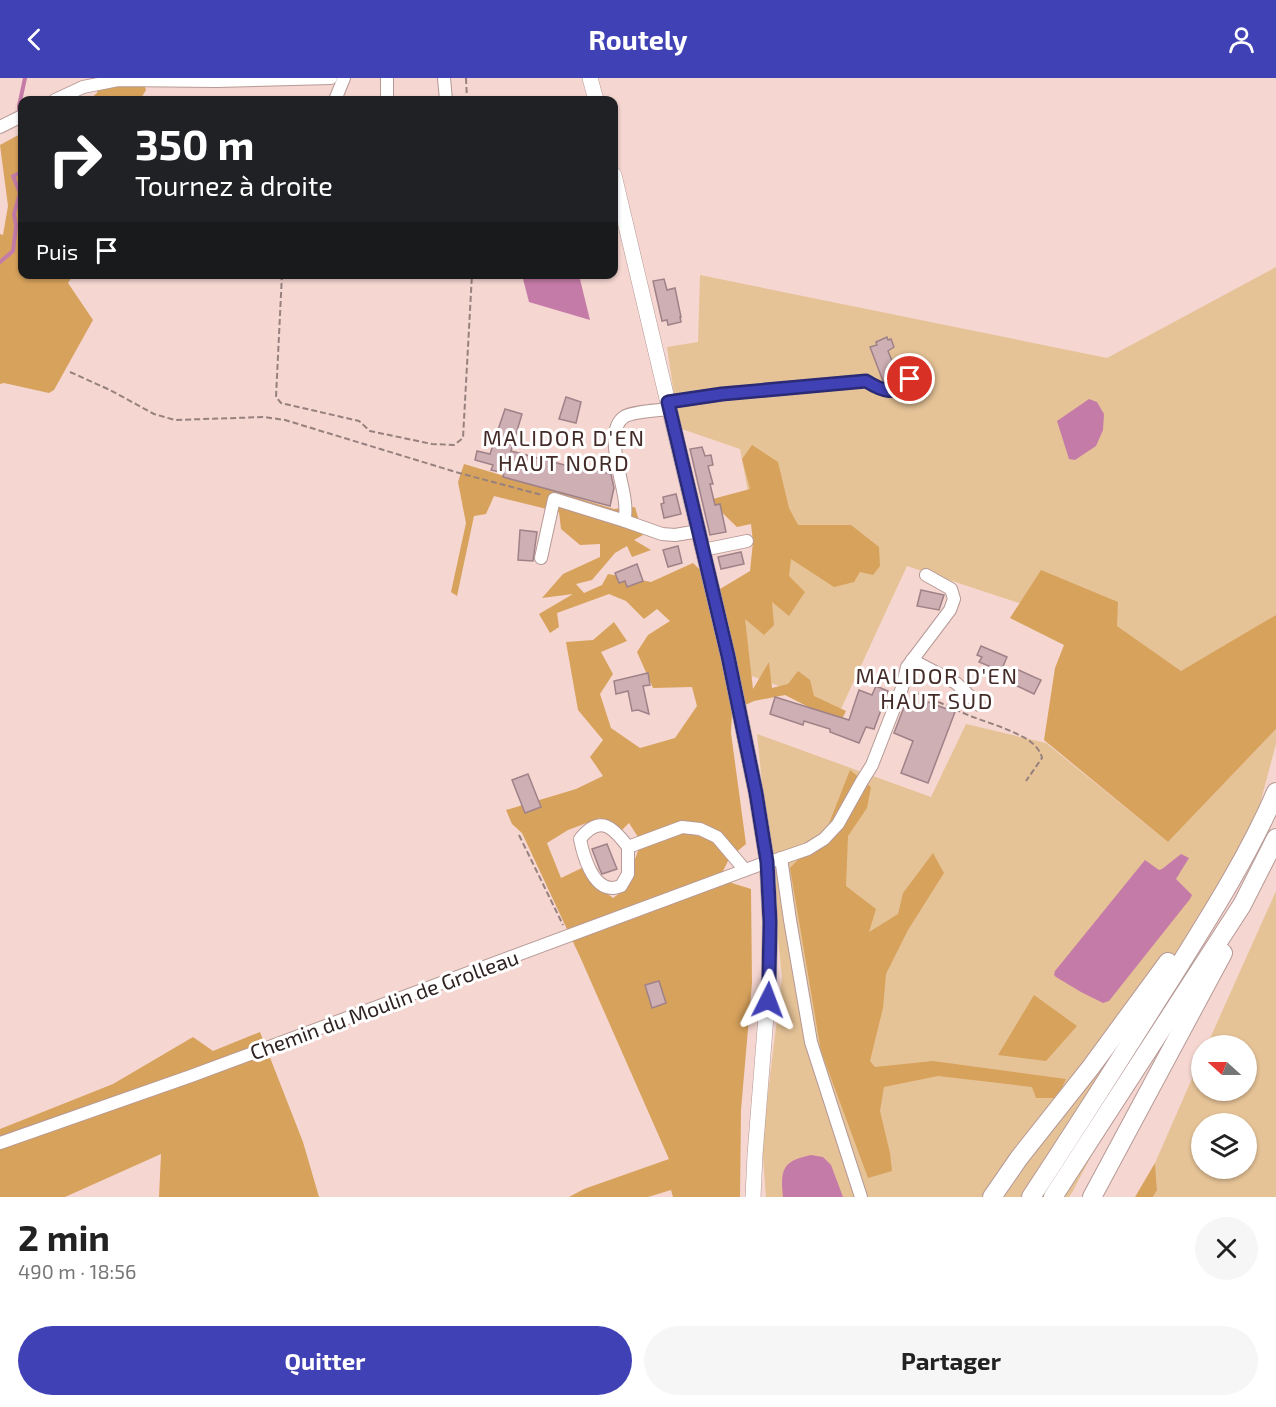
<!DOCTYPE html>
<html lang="fr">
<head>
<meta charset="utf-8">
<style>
  body { margin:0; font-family:"Exo 2",sans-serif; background:#f6f6f6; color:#222; height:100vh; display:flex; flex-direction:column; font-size:22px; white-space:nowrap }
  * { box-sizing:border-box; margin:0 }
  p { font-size:20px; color:#767676 }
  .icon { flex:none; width:33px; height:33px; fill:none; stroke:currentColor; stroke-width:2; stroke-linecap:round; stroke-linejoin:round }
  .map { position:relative; height:1119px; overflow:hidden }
  .panel { display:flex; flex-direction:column; background:#fff; flex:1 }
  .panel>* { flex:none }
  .hud { position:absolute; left:18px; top:18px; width:600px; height:183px; border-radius:12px; box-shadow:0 2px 4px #0004; background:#202124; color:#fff; overflow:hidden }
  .needle { width:39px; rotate:291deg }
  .tools { position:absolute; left:1191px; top:957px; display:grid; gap:12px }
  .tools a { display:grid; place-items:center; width:66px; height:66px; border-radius:50%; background:#fff; box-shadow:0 2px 4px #0004; font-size:30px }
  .pin { position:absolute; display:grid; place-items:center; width:51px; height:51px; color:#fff; margin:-26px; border:3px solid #fff; border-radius:50%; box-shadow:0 2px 6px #0007 }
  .me { position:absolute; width:66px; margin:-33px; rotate:3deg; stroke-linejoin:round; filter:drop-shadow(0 0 4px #0008) }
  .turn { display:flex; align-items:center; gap:21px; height:126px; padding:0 18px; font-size:27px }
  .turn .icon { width:78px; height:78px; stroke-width:2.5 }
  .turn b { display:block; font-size:42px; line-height:51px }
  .then { display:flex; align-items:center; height:57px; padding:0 18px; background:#0003; gap:12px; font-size:22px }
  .round { display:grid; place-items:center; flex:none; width:63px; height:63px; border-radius:32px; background:#f6f6f6 }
  .summary { display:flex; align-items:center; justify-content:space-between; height:102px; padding:0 18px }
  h1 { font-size:36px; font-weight:700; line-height:45px }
  .primary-button { display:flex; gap:12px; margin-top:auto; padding:12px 18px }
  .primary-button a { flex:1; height:69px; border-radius:36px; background:#4141b6; color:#fff; font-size:24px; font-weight:700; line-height:69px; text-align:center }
  .primary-button a+a { background:#f6f6f6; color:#222 }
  header { display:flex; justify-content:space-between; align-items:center; height:78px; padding:0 18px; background:#4141b6; color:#fff; font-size:27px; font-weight:700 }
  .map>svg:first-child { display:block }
  .green { fill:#e6c397; fill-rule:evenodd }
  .forest { fill:#d7a25c }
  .water { fill:#c57ba8 }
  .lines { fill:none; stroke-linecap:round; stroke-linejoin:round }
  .stream { stroke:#c57ba8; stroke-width:4 }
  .building { fill:#cdafb4; stroke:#9f8288; stroke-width:1.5 }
  .minor-casing { stroke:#b69995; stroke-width:14 }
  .major-casing { stroke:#b69995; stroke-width:16 }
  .highway-casing { stroke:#b69995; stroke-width:20 }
  .path { stroke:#97817e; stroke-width:2; stroke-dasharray:6 3; stroke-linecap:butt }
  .minor { stroke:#fff; stroke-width:12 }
  .major { stroke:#fff; stroke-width:15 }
  .highway { stroke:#fff; stroke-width:18 }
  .route-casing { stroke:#2a2a76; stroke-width:15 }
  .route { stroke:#4141b6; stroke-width:10 }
  .labels { text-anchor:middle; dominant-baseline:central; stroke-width:6; stroke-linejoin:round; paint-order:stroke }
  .street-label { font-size:21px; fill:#2f2322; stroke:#fff }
  .neighbourhood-label { font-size:22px; letter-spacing:1.5px; fill:#432b28; stroke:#fff }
</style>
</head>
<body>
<header><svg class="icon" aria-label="back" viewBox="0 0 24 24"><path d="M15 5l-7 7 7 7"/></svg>Routely<svg class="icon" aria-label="person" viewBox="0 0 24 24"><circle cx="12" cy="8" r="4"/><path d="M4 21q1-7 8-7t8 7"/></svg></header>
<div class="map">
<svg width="1276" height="1119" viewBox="0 0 1276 1119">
  <rect width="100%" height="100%" fill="#f5d6d1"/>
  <g class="green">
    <polygon points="1276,189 1276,537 1182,594 1116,548 1028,528 907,488 841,631 744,595 723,519 764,498 740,371 679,350 667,269 698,264 700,197 1107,280"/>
    <polygon points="966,646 1046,665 1168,764 1276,651 1276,666 1245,782 1073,1113 1069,1119 766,1119 762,1065 782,899 757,656 931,719"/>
    <path d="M1276,813V1119H1153L1157,1112L1155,1085L1201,980L1202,1012H1246V968L1207,967ZM1202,1046H1246V1090H1202Z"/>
  </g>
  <g class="forest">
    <polygon points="100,0 142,0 146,12 140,22 110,21 109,22 89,22 97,15"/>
    <polygon points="22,55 22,196 73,197 68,205 93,242 54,312 49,315 4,305 0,306 0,156 3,157 8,128 0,67"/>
    <polygon points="752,367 778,384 789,430 798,447 851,447 879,469 880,488 873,497 860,494 854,504 834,509 791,481 789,498 805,514 789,538 772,524 774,547 764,557 745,541 753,611 769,584 772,610 788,606 798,593 810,602 814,618 846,633 840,645 785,617 754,623 732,633 731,655 746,766 734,776 717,756 680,746 658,755 638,759 629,745 621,753 604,751 600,740 568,752 547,765 561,800 586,788 597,808 613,820 627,810 632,790 640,767 683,754 715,762 730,779 719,801 751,811 752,905 741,1032 740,1119 673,1119 671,1112 648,1119 569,1119 584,1111 669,1081 581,881 522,755 512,746 506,732 576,711 603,698 590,679 603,662 578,632 566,564 593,562 614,544 627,563 601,574 613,596 600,616 611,650 640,670 675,660 697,628 692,609 653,610 637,574 648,557 670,543 657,531 644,541 626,523 609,516 557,535 559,549 550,555 539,536 573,516 542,520 563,496 600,479 600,466 580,467 561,451 559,434 494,418 486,436 474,438 457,518 451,514 466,445 458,404 464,386 614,431 635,429 643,457 634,462 651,472 632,479 627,468 615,475 592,502 576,506 584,515 602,507 608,496 651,504 693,485 720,511 750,493 753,464 751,446 737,449 709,422 750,411 742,381"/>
    <polygon points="1041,492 1118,524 1117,548 1181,593 1276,537 1276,651 1168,764 1044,662 1055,590 1064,567 1010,540"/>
    <polygon points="850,692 871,709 867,730 848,758 846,808 876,831 869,854 898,836 903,815 933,775 944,795 908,852 886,896 883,930 870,983 875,989 933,983 1066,1001 1057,1020 1036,1020 1032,1009 938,998 884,1009 880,1033 890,1075 892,1093 868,1100 821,973 790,790 826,753"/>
    <polygon points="1034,917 1077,948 1046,983 998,977"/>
    <polygon points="260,954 303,1064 319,1119 159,1119 161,1076 65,1119 0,1119 0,1051 113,1006 193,959 213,973"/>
    <polygon points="1155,1085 1157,1112 1153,1119 1135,1119"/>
  </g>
  <g class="water">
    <polygon points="522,197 579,197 590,242 529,224"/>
    <polygon points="1089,321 1097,324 1104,336 1103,352 1096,368 1075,382 1069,381 1057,343"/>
    <polygon points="1181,776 1189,780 1176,801 1192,817 1190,821 1109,923 1103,925 1081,914 1056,899 1054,897 1055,893 1145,782 1159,792 1162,791"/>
    <path d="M811,1077L823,1079L831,1087L843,1119H783C780,1092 782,1083 811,1077Z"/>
  </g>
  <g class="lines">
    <g class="stream">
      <polyline points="22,71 19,28 25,0"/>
      <polyline points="0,184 13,173 16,148 14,136 20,115 13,98 22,94"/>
    </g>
  </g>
  <g class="building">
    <polygon points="664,201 667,212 675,210 681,239 680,239 681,244 668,247 667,242 662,243 653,203"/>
    <polygon points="887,259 888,262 891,261 894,269 888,273 899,300 892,304 883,303 870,269 877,267 876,264"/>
    <polygon points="566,319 581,324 576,345 559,341"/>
    <polygon points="505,331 522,336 511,373 584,392 585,390 611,396 614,410 610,428 503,399 504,395 491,392 493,387 475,382 477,373 490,376"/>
    <polygon points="702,369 705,378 711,377 713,387 708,388 713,406 710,406 715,427 720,426 726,454 710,457 690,371"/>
    <polygon points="676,416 681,436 664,440 661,426 664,425 663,419"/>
    <polygon points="520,452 537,454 533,483 518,482"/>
    <polygon points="678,468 682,485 668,489 663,472"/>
    <polygon points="741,474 744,486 721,491 718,479"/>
    <polygon points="637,486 643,503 627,509 625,503 619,505 615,495"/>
    <polygon points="921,512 944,517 939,532 917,528"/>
    <polygon points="981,568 1007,579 1001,593 979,584 982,579 977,577"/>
    <polygon points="1014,590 1041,602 1034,616 1013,606 1015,602 1010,600"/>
    <polygon points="648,595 650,607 643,608 649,636 638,632 632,633 628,613 616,616 614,603"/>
    <polygon points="876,608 888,613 874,651 866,649 859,665 830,654 830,651 804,643 803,647 770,636 775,619 849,642 859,612 872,617"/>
    <polygon points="906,624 925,631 928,624 955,634 928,705 901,695 913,663 894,655"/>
    <polygon points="528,696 541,729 525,735 512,702"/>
    <polygon points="607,766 617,791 602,796 600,792 592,771"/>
    <polygon points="659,903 666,925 652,930 645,907"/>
  </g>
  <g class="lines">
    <g class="minor-casing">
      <g id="minor">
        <polyline points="387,0 387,22"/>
        <polyline points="444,0 446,22"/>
        <polyline points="55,22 83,9 118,2 217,3 331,0"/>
        <polyline points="335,22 344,0"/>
        <polyline points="0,49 22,38"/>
        <path d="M668,324L722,316L866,303C882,313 896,319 910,301L909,292"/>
        <path d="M669,331C659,332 630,334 624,339C603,353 624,405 625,425C626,431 625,437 625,443L662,456L675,457L699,453"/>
        <polyline points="703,472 747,463"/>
        <polyline points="541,480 554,421 625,443"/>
        <polyline points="912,582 956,605 979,627"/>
        <path d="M628,769C613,749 600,736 580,761C583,776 592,810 612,810C615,810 618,809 621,808L628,796V769L682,749L700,751L717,759L745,792"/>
        <polyline points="781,780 790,842 811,964 861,1119"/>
        <polyline points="0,1065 191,998 767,784 776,782 808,771 824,761 838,746 862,703 872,687 902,610 907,589 950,532 954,521 951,511 926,497"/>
      </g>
    </g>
    <g class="major-casing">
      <g id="major">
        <polyline points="590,0 596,22"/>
        <polyline points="614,97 728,578 756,715 767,784 770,844 769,900 755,1077 753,1119"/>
      </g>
    </g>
    <g class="highway-casing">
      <g id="highway">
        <polyline points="992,1119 1019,1080 1091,989 1168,884"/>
        <path d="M1031,1119C1078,1048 1123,976 1169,904C1207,843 1247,781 1276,714"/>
        <polyline points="1053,1119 1242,827 1276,760"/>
        <polyline points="1092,1119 1223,875"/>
      </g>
    </g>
    <g class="path">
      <polyline points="466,0 467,22"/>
      <polyline points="282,196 276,319 281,325 359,343 370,353 432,366 454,367 463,360 472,196"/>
      <polyline points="70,294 110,312 154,336 175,342 264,339 285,342 459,395 542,417"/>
      <path d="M913,614C934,621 953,631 973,639C989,645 1006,650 1021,658C1030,662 1040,670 1042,680L1026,703"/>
      <polyline points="519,757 563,847"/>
    </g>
    <use href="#minor" class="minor"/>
    <use href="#major" class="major"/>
    <use href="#highway" class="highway"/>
  </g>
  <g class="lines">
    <g class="route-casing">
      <path id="route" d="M768,922L769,900L770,844L767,784L756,715L728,578L668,324L722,316L866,303C882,313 896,319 910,301"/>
    </g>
    <use href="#route" class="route"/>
  </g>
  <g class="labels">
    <g class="street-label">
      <text transform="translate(384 926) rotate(-20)">Chemin du Moulin de Grolleau</text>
    </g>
    <g class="neighbourhood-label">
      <text x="564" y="359">MALIDOR D'EN<tspan x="564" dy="25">HAUT NORD</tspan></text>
      <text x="937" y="597">MALIDOR D'EN<tspan x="937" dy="25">HAUT SUD</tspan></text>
    </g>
  </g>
</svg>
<div class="tools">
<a><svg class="needle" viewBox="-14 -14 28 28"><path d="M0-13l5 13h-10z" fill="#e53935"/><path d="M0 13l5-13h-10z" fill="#767676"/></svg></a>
<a><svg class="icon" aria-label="layers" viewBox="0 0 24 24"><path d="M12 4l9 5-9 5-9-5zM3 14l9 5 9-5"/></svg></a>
</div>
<div class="pin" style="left:910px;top:301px;background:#d93025"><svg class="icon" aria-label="arrive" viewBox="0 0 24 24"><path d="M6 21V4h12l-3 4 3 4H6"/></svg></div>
<svg class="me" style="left:768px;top:922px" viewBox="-20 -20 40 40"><path d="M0-17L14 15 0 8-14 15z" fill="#4141b6" stroke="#fff" stroke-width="4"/></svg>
<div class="hud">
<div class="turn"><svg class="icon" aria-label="right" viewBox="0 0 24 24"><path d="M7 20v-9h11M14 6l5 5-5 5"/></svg><div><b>350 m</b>Tournez à droite</div></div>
<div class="then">Puis<svg class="icon" aria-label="arrive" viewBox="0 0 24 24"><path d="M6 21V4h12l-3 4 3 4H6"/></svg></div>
</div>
</div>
<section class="panel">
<div class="summary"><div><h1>2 min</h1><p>490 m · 18:56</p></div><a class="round"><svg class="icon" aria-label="close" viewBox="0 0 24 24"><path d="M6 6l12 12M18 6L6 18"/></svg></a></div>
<div class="primary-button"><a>Quitter</a><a>Partager</a></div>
</section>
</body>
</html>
